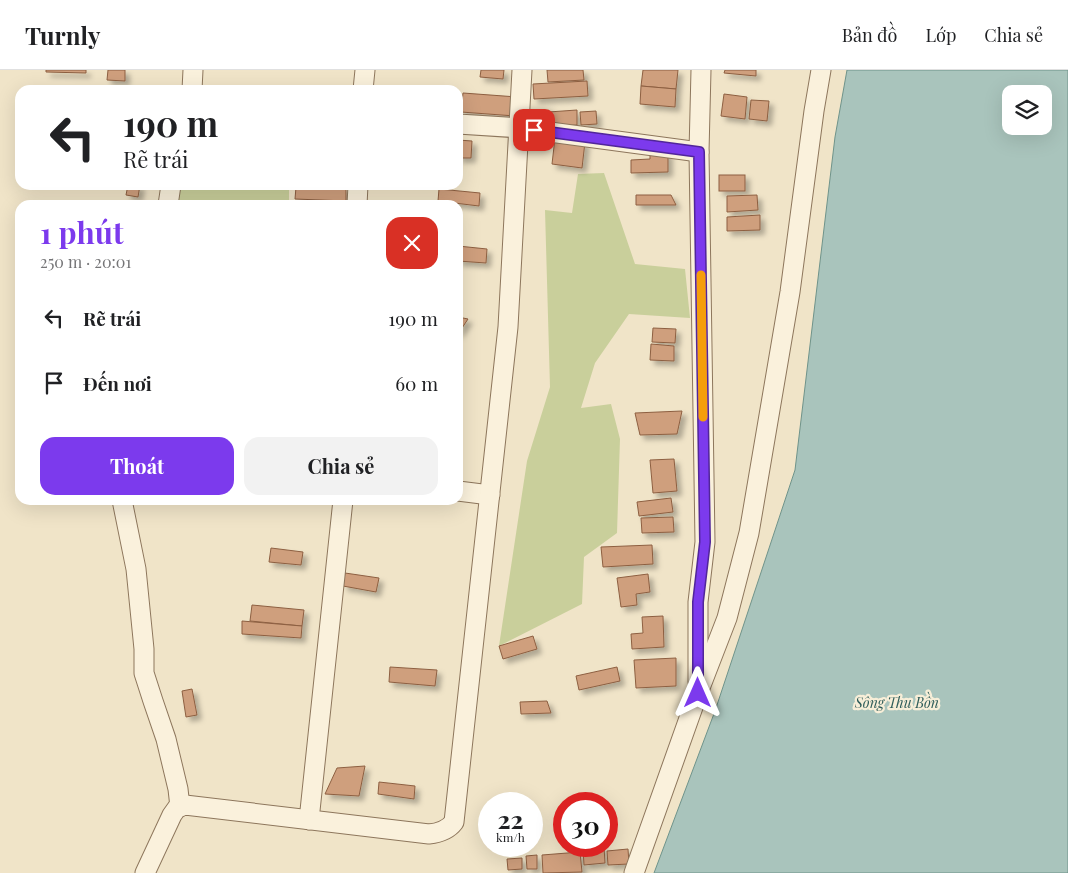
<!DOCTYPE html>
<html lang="vi">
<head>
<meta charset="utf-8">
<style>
  body { margin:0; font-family:"Playfair Display",serif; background:#f2f2f2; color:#202124; height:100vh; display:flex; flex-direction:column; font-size:19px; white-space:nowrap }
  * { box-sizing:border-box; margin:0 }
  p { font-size:16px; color:#757577 }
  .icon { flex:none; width:28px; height:28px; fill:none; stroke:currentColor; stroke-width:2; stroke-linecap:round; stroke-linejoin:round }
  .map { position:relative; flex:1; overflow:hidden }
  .panel { position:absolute; left:15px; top:130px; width:448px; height:305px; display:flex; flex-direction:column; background:#fff; border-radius:15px; box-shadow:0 5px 20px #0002 }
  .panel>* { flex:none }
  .banner { position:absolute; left:15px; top:15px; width:448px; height:105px; border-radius:15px; box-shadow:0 5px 20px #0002; background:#fff; color:#202124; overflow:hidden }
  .tools { position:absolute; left:1002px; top:15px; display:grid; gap:10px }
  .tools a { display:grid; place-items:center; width:50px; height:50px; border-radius:10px; background:#fff; box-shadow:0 5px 20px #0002; font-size:25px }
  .speed { position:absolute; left:478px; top:722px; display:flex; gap:10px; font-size:25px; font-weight:700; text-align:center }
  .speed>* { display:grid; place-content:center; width:65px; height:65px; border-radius:50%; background:#fff; box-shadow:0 5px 20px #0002; line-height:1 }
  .speed small { font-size:12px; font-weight:400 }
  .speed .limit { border:8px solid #d22; background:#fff; color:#111 }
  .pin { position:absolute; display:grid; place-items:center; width:42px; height:42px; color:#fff; margin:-21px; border-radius:10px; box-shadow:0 2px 8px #0006 }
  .me { position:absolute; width:55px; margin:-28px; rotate:0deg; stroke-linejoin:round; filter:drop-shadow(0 0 4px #0008) }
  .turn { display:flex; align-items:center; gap:18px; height:105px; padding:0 25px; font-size:22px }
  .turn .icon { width:65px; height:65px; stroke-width:2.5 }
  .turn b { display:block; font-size:35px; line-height:42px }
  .round { display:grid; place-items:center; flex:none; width:52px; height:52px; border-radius:15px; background:#f2f2f2 }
  .headline { display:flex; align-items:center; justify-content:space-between; height:85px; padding:0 25px }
  h1 { font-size:30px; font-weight:700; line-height:38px; color:#7c3aed }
  .primary-button { display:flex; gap:10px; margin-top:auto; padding:10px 25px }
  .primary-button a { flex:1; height:58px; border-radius:15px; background:#7c3aed; color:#fff; font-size:20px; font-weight:700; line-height:58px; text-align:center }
  .primary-button a+a { background:#f2f2f2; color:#202124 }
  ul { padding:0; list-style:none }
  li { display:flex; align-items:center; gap:15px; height:65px; padding:0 25px }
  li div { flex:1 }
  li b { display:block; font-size:19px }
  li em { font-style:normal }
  header { display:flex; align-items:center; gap:30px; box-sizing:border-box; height:70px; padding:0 25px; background:#fff; border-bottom:1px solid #e0e0e0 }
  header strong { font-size:24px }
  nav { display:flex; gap:28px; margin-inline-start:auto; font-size:18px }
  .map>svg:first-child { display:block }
  .green { fill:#c9cf9b }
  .water { fill:#a9c4bc; stroke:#6f938a; fill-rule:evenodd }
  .building { fill:#cf9f7d; stroke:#8d5f41; filter:url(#shadow) }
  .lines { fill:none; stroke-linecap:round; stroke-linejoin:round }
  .minor-casing { stroke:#8d765c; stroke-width:21 }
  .minor { stroke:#faf1dc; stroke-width:19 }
  .route-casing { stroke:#51269a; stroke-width:12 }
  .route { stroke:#7c3aed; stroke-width:9 }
  .slow { stroke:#f59e0b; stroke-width:9 }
  .labels { text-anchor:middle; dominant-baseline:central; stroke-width:4.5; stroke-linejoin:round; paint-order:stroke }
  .water-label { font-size:14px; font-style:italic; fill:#2f5d5a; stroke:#f7eed8 }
</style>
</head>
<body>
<header>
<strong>Turnly</strong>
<nav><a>Bản đồ</a><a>Lớp</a><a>Chia sẻ</a></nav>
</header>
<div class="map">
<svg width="1068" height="803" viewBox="0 0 1068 803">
  <defs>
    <filter id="shadow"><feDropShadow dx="4.5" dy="4.5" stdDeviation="2.5" flood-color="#0004"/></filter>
  </defs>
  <rect width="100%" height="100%" fill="#f0e4c8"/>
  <g class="green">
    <polygon points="604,103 635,194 685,199 690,248 629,244 595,293 581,338 611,334 620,369 617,463 584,487 582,534 499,576 527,391 550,317 545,140 572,143 578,104"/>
    <polygon points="178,115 289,115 289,135 171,135"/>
  </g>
  <path class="water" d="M847,0H1068V803H654L715,641L795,400L835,67ZM1011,24H1044V56H1011Z"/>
  <g class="building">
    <polygon points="46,0 86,0 86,3 46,2"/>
    <polygon points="108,0 125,0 125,11 107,10"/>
    <polygon points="481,0 504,0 503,9 480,7"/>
    <polygon points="547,0 583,0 584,10 548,12"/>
    <polygon points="643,0 678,0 676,19 641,16"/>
    <polygon points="725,0 756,0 756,6 724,3"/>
    <polygon points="587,11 588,26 534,29 533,14"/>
    <polygon points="641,16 676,19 675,37 640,34"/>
    <polygon points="463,23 517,27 515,46 461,42"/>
    <polygon points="724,24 747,27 745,49 721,46"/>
    <polygon points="751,30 769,31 767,51 749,49"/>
    <polygon points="577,40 577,55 535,58 534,43"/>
    <polygon points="596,41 597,54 581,55 580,42"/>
    <polygon points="555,68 585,72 582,98 552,94"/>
    <polygon points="458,70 472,71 471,88 458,88"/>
    <polygon points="668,82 668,102 631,103 631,90 650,89 650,83"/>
    <rect x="719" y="105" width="26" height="16"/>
    <polygon points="128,115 140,115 138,127 126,125"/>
    <polygon points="296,117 346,119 346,131 295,129"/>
    <polygon points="439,119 480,123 479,136 438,131"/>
    <polygon points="636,125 671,125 676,135 636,135"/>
    <polygon points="757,125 758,140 727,142 727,126"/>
    <polygon points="760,145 760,160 727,161 727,147"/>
    <polygon points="458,176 487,179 486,193 458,191"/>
    <polygon points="458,247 468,249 458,264"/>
    <polygon points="653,258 676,259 675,273 652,272"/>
    <polygon points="651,274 674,276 674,291 650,290"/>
    <polygon points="682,341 677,364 640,365 635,343"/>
    <polygon points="674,389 677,421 653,423 650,390"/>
    <polygon points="671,428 673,442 639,446 637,432"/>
    <polygon points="673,447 674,462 642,463 641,448"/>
    <polygon points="652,475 653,494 603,497 601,477"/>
    <polygon points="271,478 303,482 301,495 269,492"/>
    <polygon points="345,503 379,508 376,522 343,516"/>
    <polygon points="648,504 650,522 636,524 637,535 621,537 617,508"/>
    <polygon points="252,535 304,540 302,556 250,551"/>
    <polygon points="663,546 664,577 632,579 631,564 643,563 642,547"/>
    <polygon points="242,551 302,556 301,568 242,564"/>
    <polygon points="533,566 537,579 503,589 499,576"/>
    <polygon points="676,588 676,616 636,618 634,590"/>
    <polygon points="390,597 437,600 435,616 389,612"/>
    <polygon points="617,597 620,611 579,620 576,606"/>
    <polygon points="192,619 197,645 186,647 182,621"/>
    <polygon points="547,631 551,643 521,644 520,632"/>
    <polygon points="365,696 359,726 325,724 337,698"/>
    <polygon points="379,712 415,716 414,729 378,724"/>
    <polygon points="604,777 605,793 584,795 583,779"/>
    <polygon points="628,779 629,794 608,795 607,781"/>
    <polygon points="580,782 582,802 543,803 542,785"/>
    <polygon points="537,785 537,799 527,799 526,786"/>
    <polygon points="522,788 522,799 508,800 507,789"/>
  </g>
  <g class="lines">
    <g class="minor-casing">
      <g id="minor">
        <polyline points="192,20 193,0"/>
        <polyline points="363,20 365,0"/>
        <polyline points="458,54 520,58 699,82"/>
        <polyline points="168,135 171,115"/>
        <polyline points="357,135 358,115"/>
        <polyline points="458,421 490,425"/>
        <polyline points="122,430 136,499 144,579 144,603 153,631 166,669 178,719 180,737"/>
        <polyline points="698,612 698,532 705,472 699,82 701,0"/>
        <polyline points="309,750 343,430"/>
        <path d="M145,803L172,745L177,738L185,735L429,764C439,763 448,760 454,752L508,257L522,0"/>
        <polyline points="634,803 698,623 727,548 749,463 790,222 814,41 821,0"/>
      </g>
    </g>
    <use href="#minor" class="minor"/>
  </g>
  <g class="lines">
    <g class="route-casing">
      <polyline id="route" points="534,60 699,82 705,472 698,532 698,623"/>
    </g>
    <use href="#route" class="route"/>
    <polyline class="slow" points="701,205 703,347"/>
  </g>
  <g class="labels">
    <g class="water-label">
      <text x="897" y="632">Sông Thu Bồn</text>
    </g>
  </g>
</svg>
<div class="tools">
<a><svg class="icon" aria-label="layers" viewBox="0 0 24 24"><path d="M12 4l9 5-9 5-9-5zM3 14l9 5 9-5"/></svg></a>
</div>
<div class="speed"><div>22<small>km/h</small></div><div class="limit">30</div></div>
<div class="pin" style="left:534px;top:60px;background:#d93025"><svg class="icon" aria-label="arrive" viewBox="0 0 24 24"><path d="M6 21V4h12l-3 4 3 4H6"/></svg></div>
<svg class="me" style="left:698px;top:623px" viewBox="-20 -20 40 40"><path d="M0-17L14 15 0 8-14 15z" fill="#7c3aed" stroke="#fff" stroke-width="4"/></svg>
<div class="banner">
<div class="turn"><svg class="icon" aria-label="left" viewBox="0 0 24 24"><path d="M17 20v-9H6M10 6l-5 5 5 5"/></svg><div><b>190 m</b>Rẽ trái</div></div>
</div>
<section class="panel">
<div class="headline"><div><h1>1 phút</h1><p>250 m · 20:01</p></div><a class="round" style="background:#d93025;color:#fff"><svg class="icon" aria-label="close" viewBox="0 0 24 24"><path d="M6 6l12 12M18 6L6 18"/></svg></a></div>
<ul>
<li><svg class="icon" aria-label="left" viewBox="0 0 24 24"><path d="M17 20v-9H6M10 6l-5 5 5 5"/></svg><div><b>Rẽ trái</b></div><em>190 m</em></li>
<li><svg class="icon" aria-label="arrive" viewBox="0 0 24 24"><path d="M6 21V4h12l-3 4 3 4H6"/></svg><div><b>Đến nơi</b></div><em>60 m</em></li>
</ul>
<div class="primary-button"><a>Thoát</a><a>Chia sẻ</a></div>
</section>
</div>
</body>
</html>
